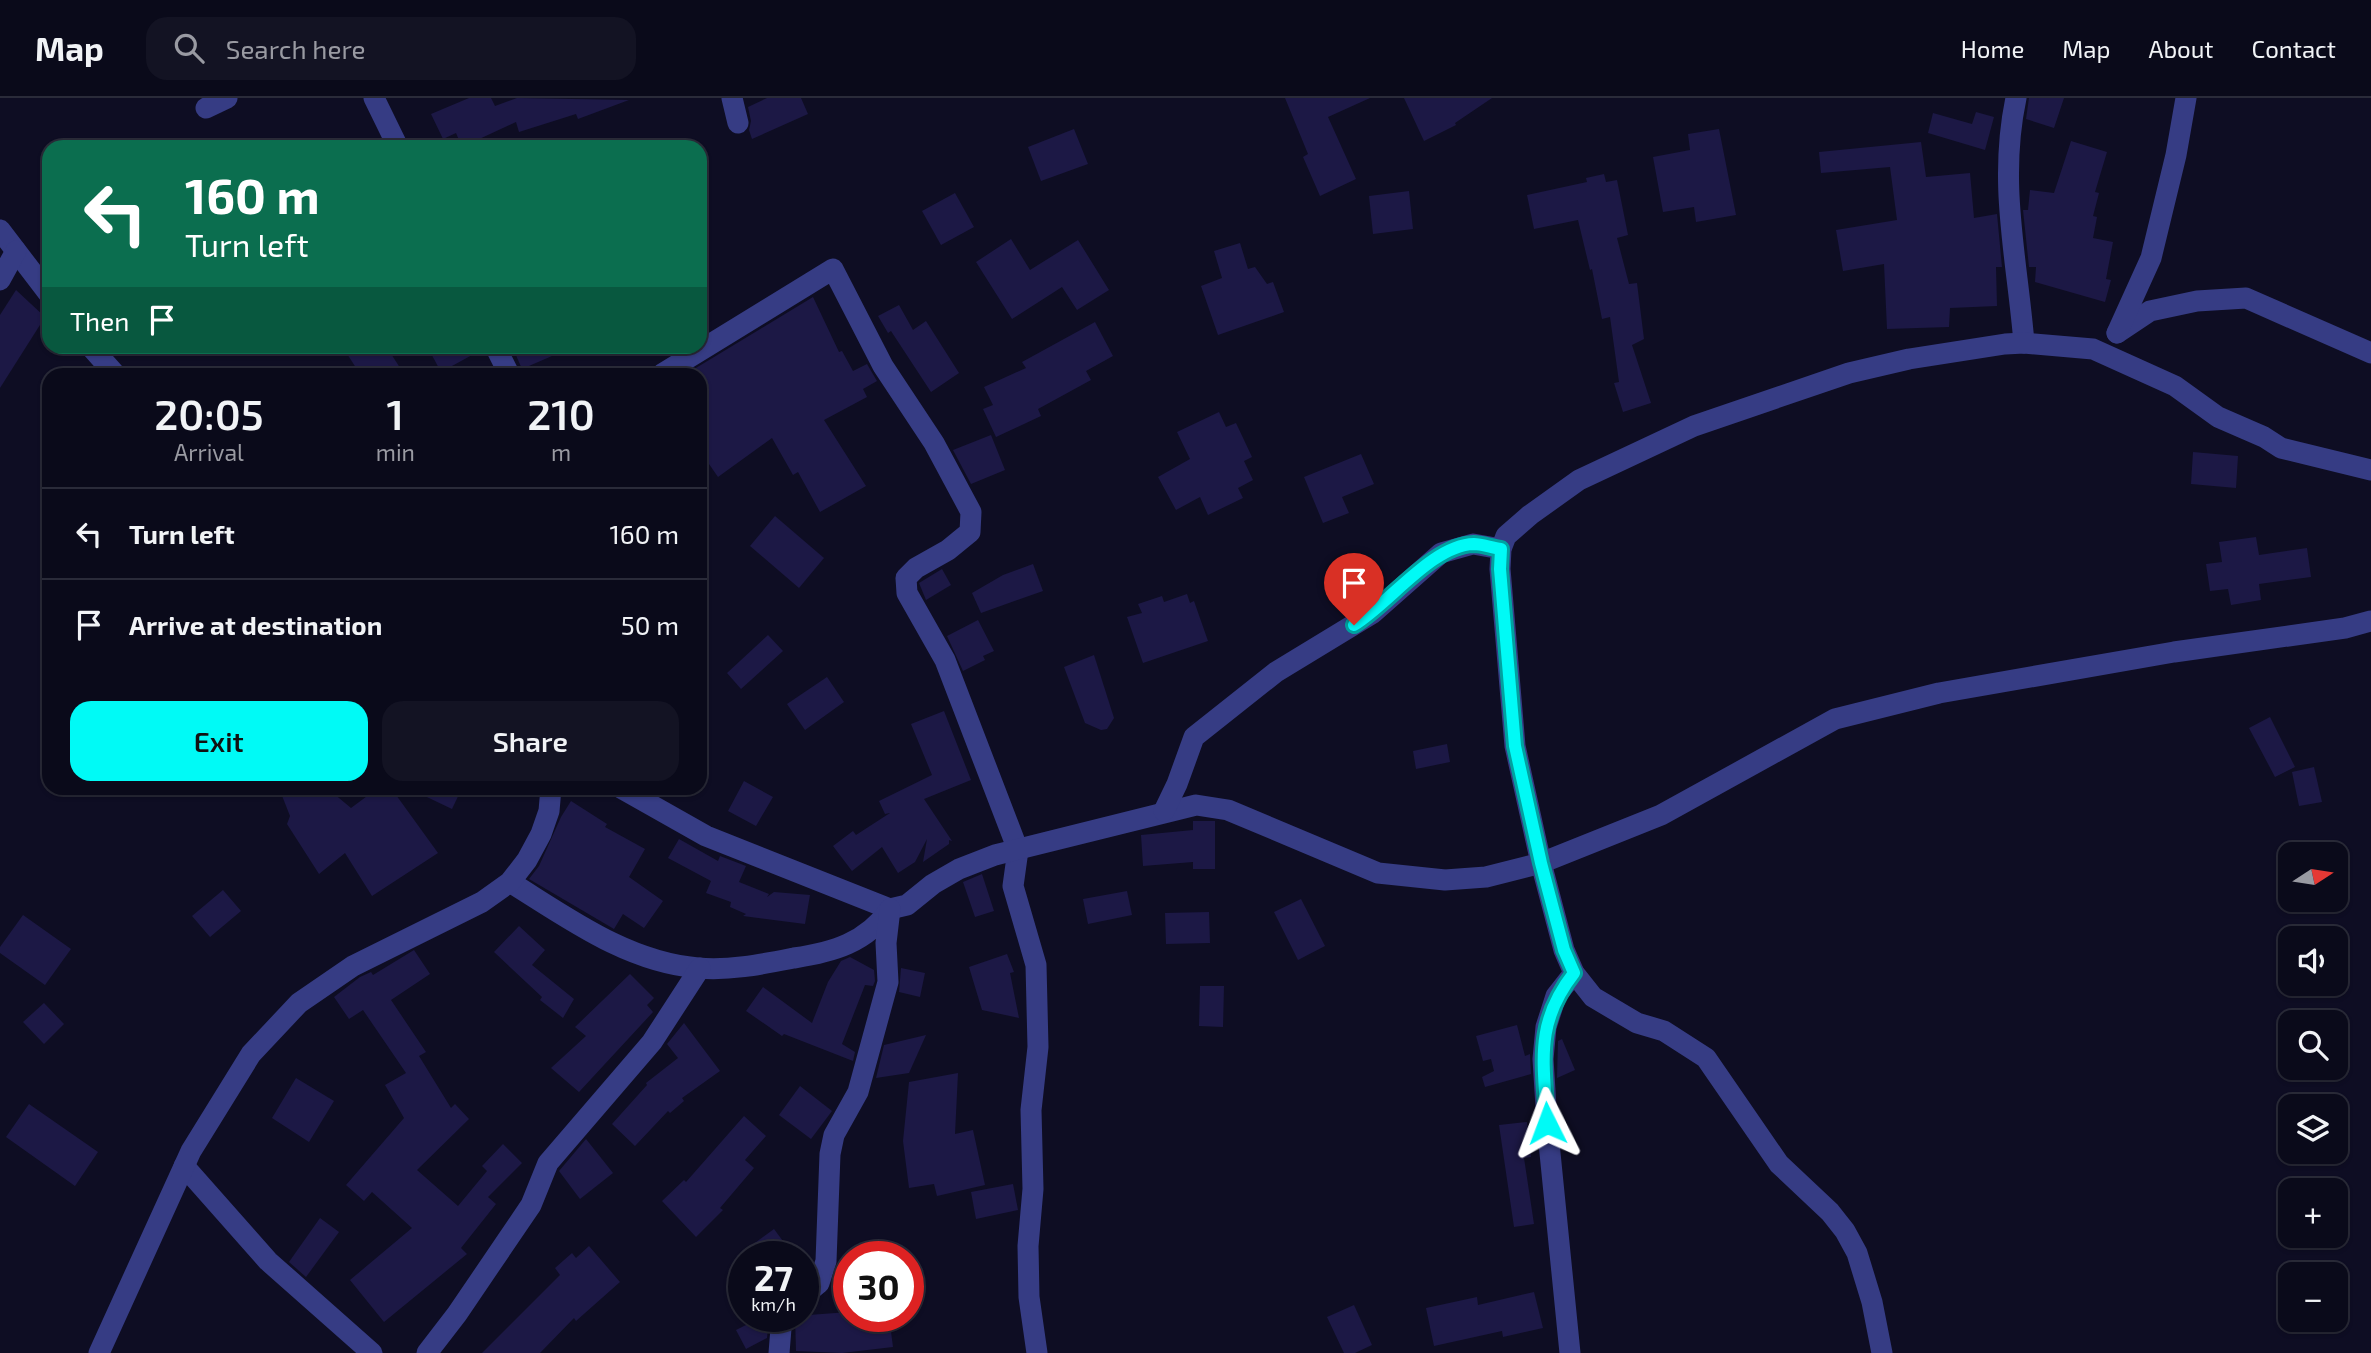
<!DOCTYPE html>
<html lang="en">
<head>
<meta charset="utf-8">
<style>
  body { margin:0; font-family:"Exo 2",sans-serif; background:#131323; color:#f1f3f6; height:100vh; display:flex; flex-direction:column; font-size:26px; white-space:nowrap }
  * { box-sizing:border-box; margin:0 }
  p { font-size:23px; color:#999aa2 }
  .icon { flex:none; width:38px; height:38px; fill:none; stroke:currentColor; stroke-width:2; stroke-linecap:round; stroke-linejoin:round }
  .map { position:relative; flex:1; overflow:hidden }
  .drawer { position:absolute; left:42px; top:270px; width:665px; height:427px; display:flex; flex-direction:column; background:#0a0a1a; border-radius:21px; box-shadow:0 2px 5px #0004,0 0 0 2px #2a2b39 }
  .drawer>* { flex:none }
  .hud { position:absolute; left:42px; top:42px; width:665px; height:214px; border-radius:21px; box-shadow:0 2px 5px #0004,0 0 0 2px #2a2b39; background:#0b6e4f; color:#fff; overflow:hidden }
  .needle { width:46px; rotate:78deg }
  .buttons { position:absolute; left:2278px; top:744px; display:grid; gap:14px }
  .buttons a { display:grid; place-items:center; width:70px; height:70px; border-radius:14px; background:#0a0a1a; box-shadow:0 2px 5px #0004,0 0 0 2px #2a2b39; font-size:35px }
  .speed { position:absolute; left:728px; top:1143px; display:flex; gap:14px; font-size:35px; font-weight:700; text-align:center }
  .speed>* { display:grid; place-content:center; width:91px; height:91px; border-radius:50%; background:#0a0a1a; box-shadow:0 2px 5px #0004,0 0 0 2px #2a2b39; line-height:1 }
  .speed small { font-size:18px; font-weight:400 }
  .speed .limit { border:10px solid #d22; background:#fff; color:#111 }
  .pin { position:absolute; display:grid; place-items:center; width:60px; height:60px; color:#fff; margin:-72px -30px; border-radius:50% 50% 50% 0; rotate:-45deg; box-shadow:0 0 7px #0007 }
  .pin .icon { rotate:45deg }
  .me { position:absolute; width:77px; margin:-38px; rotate:357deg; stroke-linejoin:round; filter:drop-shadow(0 0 5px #0008) }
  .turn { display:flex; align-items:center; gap:24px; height:147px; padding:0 28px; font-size:32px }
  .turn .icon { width:91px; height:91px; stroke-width:2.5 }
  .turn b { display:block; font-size:49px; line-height:60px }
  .then { display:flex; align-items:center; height:66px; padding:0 28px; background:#0003; gap:14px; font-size:26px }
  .eta { display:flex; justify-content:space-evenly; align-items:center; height:119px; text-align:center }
  .eta b { font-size:42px; font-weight:600; line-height:49px }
  .button { display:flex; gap:14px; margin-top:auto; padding:14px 28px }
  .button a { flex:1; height:80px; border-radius:21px; background:#00faf6; color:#111; font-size:28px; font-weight:600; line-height:80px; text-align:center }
  .button a+a { background:#131323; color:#f1f3f6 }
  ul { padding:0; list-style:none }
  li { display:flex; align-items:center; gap:21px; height:91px; padding:0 28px; border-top:2px solid #2a2b39 }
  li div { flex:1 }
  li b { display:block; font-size:26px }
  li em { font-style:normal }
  header { display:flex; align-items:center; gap:42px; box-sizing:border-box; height:98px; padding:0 35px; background:#0a0a1a; border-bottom:2px solid #2a2b39 }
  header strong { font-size:33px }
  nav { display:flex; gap:38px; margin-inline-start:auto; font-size:24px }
  .search { width:490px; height:63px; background:#131323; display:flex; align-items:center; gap:18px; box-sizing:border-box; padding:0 24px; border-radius:21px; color:#999aa2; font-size:26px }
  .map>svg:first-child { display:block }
  .building { fill:#1c1845 }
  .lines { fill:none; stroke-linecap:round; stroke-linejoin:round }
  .street { stroke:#363c84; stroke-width:21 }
  .route-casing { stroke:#00a2a0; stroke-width:18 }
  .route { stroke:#00faf6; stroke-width:12 }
</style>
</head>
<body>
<header>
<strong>Map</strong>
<div class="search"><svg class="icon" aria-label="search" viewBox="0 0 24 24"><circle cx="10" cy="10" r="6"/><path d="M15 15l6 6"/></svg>Search here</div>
<nav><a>Home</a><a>Map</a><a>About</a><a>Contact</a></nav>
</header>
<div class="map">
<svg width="2371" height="1255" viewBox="0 0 2371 1255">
  <rect width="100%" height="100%" fill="#0e0d23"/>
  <g class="building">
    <polygon points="469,0 491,0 495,8 517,0 629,2 578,21 576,16 519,34 516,24 462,49 456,35 443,41 431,16"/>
    <polygon points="767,0 801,0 808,16 752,41 749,32 751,23 748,9"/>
    <polygon points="1285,0 1370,0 1328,19 1356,81 1320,98 1303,59 1308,56"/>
    <polygon points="1404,0 1492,0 1455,25 1456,27 1424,43"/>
    <polygon points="2029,0 2064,0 2054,30 2026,21"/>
    <polygon points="1976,14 1994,19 1985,52 1928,35 1933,15 1972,26"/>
    <polygon points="1074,31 1088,66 1041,83 1028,49"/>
    <polygon points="1719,31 1736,117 1696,124 1694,109 1663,114 1653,59 1690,52 1688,36"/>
    <polygon points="2071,43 2107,54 2095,94 2099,95 2093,118 2097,119 2093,140 2113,144 2106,181 2111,182 2105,204 2035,184 2036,169 2029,169 2023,112 2028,112 2030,92 2054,95"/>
    <polygon points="1921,44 1926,79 1970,75 1974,120 1997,116 2002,169 1996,169 1997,208 1950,210 1949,229 1887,231 1884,166 1843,173 1836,132 1897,122 1890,69 1821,75 1819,54"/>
    <polygon points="1604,76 1606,84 1617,82 1628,137 1617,140 1629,186 1637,185 1644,241 1632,247 1651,305 1623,314 1614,285 1619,284 1610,219 1602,221 1592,171 1590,172 1578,122 1534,131 1527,97 1587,84 1586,80"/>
    <polygon points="1409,93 1413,131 1373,136 1369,98"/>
    <polygon points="955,95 974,129 941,147 922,113"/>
    <polygon points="1011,141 1030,172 1078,142 1109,192 1077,212 1062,189 1012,221 976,164"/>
    <polygon points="1240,145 1248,171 1255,169 1267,186 1273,184 1284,214 1218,237 1201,188 1222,180 1214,153"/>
    <polygon points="16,192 45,219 0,290 0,217"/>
    <polygon points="813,199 839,254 842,253 853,273 867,266 877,283 863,291 867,299 824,322 866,388 820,414 798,374 793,377 772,340 718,379 700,353 700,276 686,276"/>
    <polygon points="899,207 913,232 926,223 959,275 931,294 891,233 888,235 878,218"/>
    <polygon points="1095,224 1113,258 1086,273 1091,282 1038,311 1041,318 996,339 983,311 993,307 984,289 1026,270 1022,264"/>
    <polygon points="342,248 386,248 404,276 360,276"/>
    <polygon points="427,248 482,248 483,251 441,274"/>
    <polygon points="512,248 575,248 522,271"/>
    <polygon points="1219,314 1226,329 1236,325 1252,359 1244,363 1253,382 1238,390 1243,400 1208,417 1200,399 1176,412 1158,379 1190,361 1177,334"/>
    <polygon points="991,337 1005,372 971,386 953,352"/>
    <polygon points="2193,354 2238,358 2236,390 2191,386"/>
    <polygon points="1361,356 1374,386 1342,399 1349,415 1323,425 1304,379"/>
    <polygon points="775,418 824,460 799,490 750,448"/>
    <polygon points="2256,439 2259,457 2307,450 2311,479 2259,486 2261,502 2231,507 2228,491 2210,493 2206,466 2222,464 2219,444"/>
    <polygon points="1033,466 1043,493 981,515 972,495 1003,477"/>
    <polygon points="942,471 951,487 926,502 919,485"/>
    <polygon points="1187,496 1190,505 1194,503 1208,543 1143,565 1127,519 1142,515 1138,506 1162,498 1164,504"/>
    <polygon points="978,522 994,553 983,558 985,562 963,573 947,538"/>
    <polygon points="768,537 783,553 741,591 727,575"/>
    <polygon points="1094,557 1114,620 1107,631 1101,632 1085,625 1064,569"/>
    <polygon points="827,579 844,604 805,632 787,606"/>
    <polygon points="944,613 971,682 924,701 952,743 949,742 949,746 923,764 927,741 915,764 898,775 882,749 852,773 833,748 853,733 856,737 890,715 885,716 879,703 932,677 911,626"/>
    <polygon points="2270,619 2295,669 2275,679 2249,630"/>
    <polygon points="1447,646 1450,664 1416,671 1413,653"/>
    <polygon points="2314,669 2322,704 2299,708 2292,674"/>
    <polygon points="744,683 773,699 756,728 728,713"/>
    <polygon points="279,690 327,690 351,710 378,690 391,690 438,755 372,798 345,755 319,776 287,726 290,718"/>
    <polygon points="408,690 462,690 452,711"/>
    <polygon points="571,703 607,726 605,729 645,751 629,779 663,803 644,830 623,816 614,831 529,781 539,768 561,719"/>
    <polygon points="1193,723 1215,723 1215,771 1193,771 1193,764 1143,768 1141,737 1193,732"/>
    <polygon points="679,741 718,763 720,758 746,768 739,784 769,796 767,799 774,794 810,797 805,826 743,818 746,816 730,809 731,804 706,795 711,783 668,760"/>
    <polygon points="982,776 994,813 975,819 963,784"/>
    <polygon points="223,792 241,813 210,839 192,818"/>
    <polygon points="1127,793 1132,817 1088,826 1083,801"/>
    <polygon points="1301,801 1325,848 1298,862 1274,814"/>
    <polygon points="1209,814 1210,845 1166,846 1165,815"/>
    <polygon points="23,817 71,851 45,887 0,855 0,849"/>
    <polygon points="519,828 545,852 532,867 574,901 563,920 540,902 542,899 494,854"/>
    <polygon points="414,852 430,876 391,902 426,954 419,958 451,1010 455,1006 469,1021 417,1072 458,1108 487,1073 482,1068 503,1046 522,1065 488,1099 496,1106 461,1150 467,1156 384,1224 350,1182 412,1130 372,1094 364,1103 346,1087 404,1020 385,987 406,975 363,912 349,921 334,899 360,879 371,874 373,877"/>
    <polygon points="1007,856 1014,874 1010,875 1019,920 982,912 969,869"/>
    <polygon points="850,859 874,872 875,883 873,888 865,887 842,946 855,954 853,963 784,936 782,938 746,913 763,889 812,925 828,884 841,863"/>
    <polygon points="901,870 925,875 920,899 899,894"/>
    <polygon points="630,876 654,900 647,907 653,914 579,994 551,970 586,938 575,929"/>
    <polygon points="1200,888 1224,888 1223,929 1199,928"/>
    <polygon points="44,905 64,926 44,946 23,924"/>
    <polygon points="684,925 720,973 682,1000 684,1003 670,1015 668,1013 635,1048 612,1026 647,987 646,985 678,960 667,946"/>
    <polygon points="1517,927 1525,958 1530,956 1531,976 1485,989 1482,979 1494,973 1491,961 1483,963 1476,938"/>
    <polygon points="926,937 909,975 876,980 884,947"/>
    <polygon points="1562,941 1575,972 1557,980 1558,943"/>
    <polygon points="958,975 955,1036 973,1032 985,1087 937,1098 934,1086 909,1090 903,1043 909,984"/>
    <polygon points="296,980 334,1003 309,1044 272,1020"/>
    <polygon points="800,988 832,1013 811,1041 779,1017"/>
    <polygon points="29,1006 98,1054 75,1088 6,1039"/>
    <polygon points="744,1018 766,1038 745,1062 754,1070 720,1110 723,1112 696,1139 662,1103 684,1082 686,1084"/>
    <polygon points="1527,1024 1531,1059 1524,1060 1534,1126 1514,1129 1499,1027"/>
    <polygon points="586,1041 613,1075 580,1101 559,1073"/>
    <polygon points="1013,1086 1018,1112 976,1121 971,1094"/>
    <polygon points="320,1120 339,1134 306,1179 289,1164"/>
    <polygon points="774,1131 794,1158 737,1158"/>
    <polygon points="589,1148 620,1184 576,1223 574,1220 540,1255 482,1255 560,1177 555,1170 572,1155 576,1160"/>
    <polygon points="1534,1194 1543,1230 1503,1239 1502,1233 1434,1248 1426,1210 1477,1199 1478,1207"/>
    <polygon points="1354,1207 1372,1247 1355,1255 1344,1255 1327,1219"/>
    <polygon points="849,1214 849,1218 889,1218 893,1249 842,1255 796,1253 795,1218"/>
    <polygon points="762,1219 768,1230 767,1240 746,1251 736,1232"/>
  </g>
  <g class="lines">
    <g class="street">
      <polyline points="374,0 398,49"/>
      <polyline points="732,0 738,25"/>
      <path d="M2016,0C1998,85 2017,160 2024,245"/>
      <polyline points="206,10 227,0"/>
      <polyline points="0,132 49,196"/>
      <polyline points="0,182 16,153"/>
      <polyline points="2117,235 2150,213 2197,203 2246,200 2371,255"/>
      <polyline points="2117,235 2151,160 2176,57 2186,0"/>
      <polyline points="90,248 115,276"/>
      <polyline points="495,248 509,276"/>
      <polyline points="662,276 833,171 883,268 934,345 971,414 970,434 948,452 916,470 906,480 907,495 945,562 1018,752 1013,788 1036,867 1038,949 1031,1012 1033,1091 1028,1148 1029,1199 1037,1255"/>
      <polyline points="621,690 706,738 890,811 907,807 933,786 959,771 995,757 1196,707 1228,712 1378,775 1445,782 1486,779 1541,765 1661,717 1835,621 1939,595 2174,554 2345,530 2371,523"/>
      <polyline points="1164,713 1177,686 1194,639 1276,574 1373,515 1441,455 1473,446 1501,451"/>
      <path d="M510,784C568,820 627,864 698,870C729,873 763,866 794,860C833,854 866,845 890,811"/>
      <polyline points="184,1068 268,1163 372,1255"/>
      <polyline points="803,1198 819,1185 826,1163 830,1056 834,1037 858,994 888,884 886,845 890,811"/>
      <polyline points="99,1255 191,1053 251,956 299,905 353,868 482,804 510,784 527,762 541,736 549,713 551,690"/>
      <polyline points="427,1255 457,1216 531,1107 548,1065 652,944 700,870"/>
      <polyline points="779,1255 782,1218"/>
      <polyline points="1570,1255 1547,1025 1543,961 1546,929 1556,898 1574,875"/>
      <polyline points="1882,1255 1872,1204 1857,1155 1845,1133 1830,1114 1779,1066 1706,960 1664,933 1637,925 1593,899 1574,875 1564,852 1541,765 1515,648 1500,471 1501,451 1506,438 1530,417 1579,382 1694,328 1849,275 1909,261 2005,246 2024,245 2093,251 2175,288 2218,319 2264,339 2281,350 2371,372"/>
    </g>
  </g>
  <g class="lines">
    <g class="route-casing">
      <path id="route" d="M1354,527C1390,505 1432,447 1474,446C1482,446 1492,450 1501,451L1500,471L1515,648L1541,765L1564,852L1574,875C1534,926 1544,964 1547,1025"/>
    </g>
    <use href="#route" class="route"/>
  </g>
</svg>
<div class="buttons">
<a><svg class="needle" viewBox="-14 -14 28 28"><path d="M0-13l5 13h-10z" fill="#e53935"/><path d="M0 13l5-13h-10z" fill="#999aa2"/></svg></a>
<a><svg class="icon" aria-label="sound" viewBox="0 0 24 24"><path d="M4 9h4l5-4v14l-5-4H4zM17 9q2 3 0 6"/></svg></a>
<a><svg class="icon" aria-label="search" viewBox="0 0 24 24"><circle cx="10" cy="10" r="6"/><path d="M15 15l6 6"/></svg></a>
<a><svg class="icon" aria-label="layers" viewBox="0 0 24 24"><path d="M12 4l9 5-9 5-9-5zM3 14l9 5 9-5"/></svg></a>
<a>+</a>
<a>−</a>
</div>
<div class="speed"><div>27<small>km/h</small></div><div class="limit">30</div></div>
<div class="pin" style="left:1354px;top:527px;background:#d93025"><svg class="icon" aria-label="arrive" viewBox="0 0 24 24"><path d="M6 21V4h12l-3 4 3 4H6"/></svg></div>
<svg class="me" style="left:1547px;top:1025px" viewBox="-20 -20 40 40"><path d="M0-17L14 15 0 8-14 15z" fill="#00faf6" stroke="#fff" stroke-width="4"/></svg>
<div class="hud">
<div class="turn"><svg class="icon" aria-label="left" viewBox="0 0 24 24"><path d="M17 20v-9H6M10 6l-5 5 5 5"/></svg><div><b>160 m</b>Turn left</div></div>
<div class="then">Then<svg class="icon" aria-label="arrive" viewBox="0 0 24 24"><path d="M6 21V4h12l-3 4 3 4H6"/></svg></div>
</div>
<section class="drawer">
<div class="eta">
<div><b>20:05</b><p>Arrival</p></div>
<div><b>1</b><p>min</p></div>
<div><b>210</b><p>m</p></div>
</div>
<ul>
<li><svg class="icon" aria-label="left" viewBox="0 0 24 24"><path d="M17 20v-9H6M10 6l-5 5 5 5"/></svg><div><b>Turn left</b></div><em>160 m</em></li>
<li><svg class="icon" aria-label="arrive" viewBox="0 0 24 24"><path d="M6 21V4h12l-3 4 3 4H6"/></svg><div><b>Arrive at destination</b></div><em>50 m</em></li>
</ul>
<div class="button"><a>Exit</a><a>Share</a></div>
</section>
</div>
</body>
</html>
